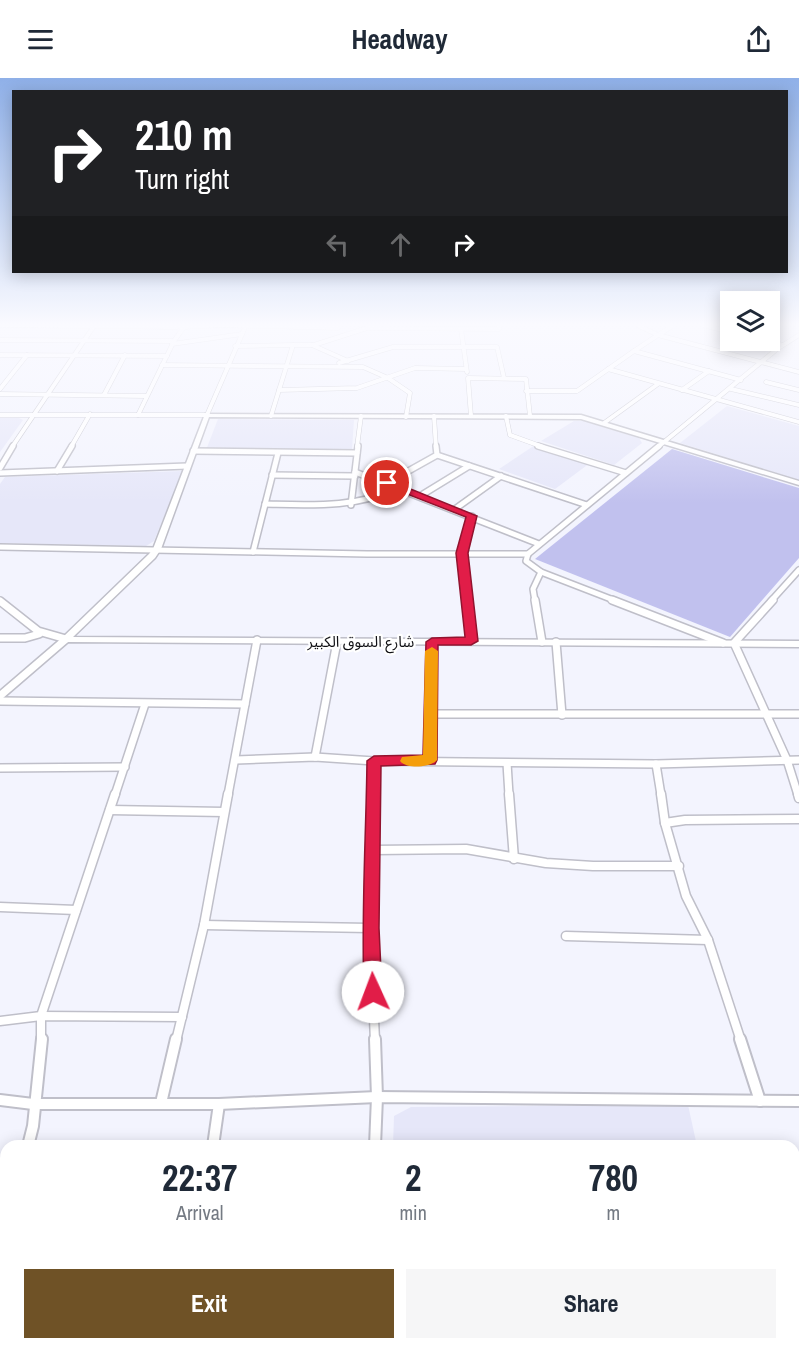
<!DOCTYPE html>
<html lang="en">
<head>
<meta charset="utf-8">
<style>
  body { margin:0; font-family:"Archivo Narrow","Noto Sans Arabic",sans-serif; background:#f6f6f7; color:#1f2937; height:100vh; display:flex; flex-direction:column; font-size:22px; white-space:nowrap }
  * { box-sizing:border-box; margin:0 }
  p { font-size:20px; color:#747a83 }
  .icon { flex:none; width:33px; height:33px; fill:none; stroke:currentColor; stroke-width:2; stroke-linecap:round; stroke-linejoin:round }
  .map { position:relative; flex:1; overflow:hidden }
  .panel { position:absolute; left:0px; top:1062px; width:800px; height:210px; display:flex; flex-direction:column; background:#fff; border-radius:18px 18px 0 0; box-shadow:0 3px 15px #0003 }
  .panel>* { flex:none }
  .guide { position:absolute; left:12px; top:12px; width:776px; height:183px; border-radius:0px; box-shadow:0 3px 15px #0003; background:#202124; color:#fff; overflow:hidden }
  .tools { position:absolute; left:720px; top:213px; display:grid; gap:12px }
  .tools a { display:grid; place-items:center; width:60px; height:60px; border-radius:0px; background:#fff; box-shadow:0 3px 15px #0003; font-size:30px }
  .pin { position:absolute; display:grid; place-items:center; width:51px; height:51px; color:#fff; margin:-26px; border:3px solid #fff; border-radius:50%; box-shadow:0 2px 6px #0007 }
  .me { position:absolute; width:66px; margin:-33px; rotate:358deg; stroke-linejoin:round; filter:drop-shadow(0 0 4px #0008) }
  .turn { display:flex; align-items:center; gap:21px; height:126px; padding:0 24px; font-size:27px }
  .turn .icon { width:78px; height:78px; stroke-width:2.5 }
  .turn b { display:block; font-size:42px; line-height:51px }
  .lanes { display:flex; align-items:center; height:57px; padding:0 24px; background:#0003; justify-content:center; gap:30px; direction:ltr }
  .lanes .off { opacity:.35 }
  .eta { display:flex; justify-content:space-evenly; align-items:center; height:102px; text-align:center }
  .eta b { font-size:36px; font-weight:700; line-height:42px }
  .primary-button { display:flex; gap:12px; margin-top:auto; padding:12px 24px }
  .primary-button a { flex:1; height:69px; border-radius:0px; background:#6f5226; color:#fff; font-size:24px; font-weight:700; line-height:69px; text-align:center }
  .primary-button a+a { background:#f6f6f7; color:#1f2937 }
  header { display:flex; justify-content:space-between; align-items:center; height:78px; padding:0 24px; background:#fff; font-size:27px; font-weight:700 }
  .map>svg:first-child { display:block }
  .built { fill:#e6e7f9 }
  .green { fill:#c1c1ee }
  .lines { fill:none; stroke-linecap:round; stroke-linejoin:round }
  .minor-far4-casing { stroke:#bfbfc9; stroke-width:5 }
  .minor-far3-casing { stroke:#bfbfc9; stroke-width:8 }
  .minor-far2-casing { stroke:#bfbfc9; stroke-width:10 }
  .minor-far1-casing { stroke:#bfbfc9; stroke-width:11 }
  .minor-casing { stroke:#bfbfc9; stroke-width:14 }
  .tertiary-casing { stroke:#bfbfc9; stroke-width:3 }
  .minor-far4 { stroke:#fff; stroke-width:4 }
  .minor-far3 { stroke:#fff; stroke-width:5 }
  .minor-far2 { stroke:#fff; stroke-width:7 }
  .minor-far1 { stroke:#fff; stroke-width:8 }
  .minor { stroke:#fff; stroke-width:10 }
  .tertiary { fill:#fff; fill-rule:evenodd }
  .route { fill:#e11d48; stroke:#92132f; stroke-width:1.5 }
  .slow { fill:#f59e0b }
  .labels { text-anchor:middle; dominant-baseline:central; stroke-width:4.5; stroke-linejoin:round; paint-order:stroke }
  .street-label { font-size:15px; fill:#111115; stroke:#fff }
</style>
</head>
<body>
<header><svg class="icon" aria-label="menu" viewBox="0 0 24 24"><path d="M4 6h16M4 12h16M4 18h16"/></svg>Headway<svg class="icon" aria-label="share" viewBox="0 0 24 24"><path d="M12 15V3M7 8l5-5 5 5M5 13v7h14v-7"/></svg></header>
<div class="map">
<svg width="799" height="1272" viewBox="0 0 799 1272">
  <rect width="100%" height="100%" fill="#f3f4fe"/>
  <g class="built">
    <polygon points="727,328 799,348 799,402 680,365"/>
    <polygon points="0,340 19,340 23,342 0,374"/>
    <polygon points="218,341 354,342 352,371 206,372"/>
    <polygon points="574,343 583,343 639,360 642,365 614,387 541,363"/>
    <polygon points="535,367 590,385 555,411 499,391"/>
    <polygon points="183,393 154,463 146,468 0,465 0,406 5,399"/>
    <polygon points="688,1027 697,1068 393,1068 394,1038 411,1029"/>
    <polygon points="390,1266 741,1266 742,1272 395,1272"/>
  </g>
  <polygon class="green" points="672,371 799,410 799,480 730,559 535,481"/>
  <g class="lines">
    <g class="minor-far4-casing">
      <g id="minor-far4">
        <polyline points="0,247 177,249"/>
        <polyline points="703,247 730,254"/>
        <polyline points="184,249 221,247 338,250"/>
        <polyline points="461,251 467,294"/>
        <polyline points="658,257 799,294"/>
        <polyline points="658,257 674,247"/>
        <polyline points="0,262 174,263"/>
        <polyline points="766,262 782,267"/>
        <polyline points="172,266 242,256"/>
        <polyline points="312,267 348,283"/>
        <polyline points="235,268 293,267"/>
        <polyline points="634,273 658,257 637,247"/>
        <polyline points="0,277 167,278"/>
        <polyline points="339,285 393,269 497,269 504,300"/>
        <polyline points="162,287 363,289 388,300 410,315 406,339"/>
        <polyline points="608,291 799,344"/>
        <polyline points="766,304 799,312"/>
        <polyline points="0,311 27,277"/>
        <polyline points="731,311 799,327"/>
        <polyline points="279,312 357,310 415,290 466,291"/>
        <polyline points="682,312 709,293"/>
        <polyline points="526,313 577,313 634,273 741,302"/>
        <polyline points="0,316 146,318"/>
        <polyline points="104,317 125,277"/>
        <polyline points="0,337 207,337 246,247"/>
        <polyline points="138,337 174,263 184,249 180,249"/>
        <polyline points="271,338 293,267 314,267 367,250 499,251 499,247"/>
        <polyline points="434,338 436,369"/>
        <polyline points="471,338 468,300 526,301 530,338"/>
        <polyline points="506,338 510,357 543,369"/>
        <polyline points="604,345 658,306"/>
        <polyline points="12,369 94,248"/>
        <polyline points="71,369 90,336"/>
        <polyline points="357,369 361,338"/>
        <polyline points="658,369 777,271 799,257"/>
      </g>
    </g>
    <g class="minor-far3-casing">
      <g id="minor-far3">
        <polyline points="538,368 626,395"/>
        <polyline points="193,373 357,375"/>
        <polyline points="437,377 587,427"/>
        <polyline points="0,390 13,368"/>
        <polyline points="57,393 72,368"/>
        <polyline points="355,394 539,466"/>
        <polyline points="0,395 187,388"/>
        <polyline points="272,397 355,398"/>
        <polyline points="387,405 437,377 436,368"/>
        <polyline points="420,418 469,388"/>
        <path d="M265,426C312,427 356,430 400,410"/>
        <polyline points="351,427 358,368"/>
        <polyline points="455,431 501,398"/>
        <polyline points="0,469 367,476 528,476"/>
        <polyline points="253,474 278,375"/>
        <polyline points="467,523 462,475 472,438"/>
        <polyline points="535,523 533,511 541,494"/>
        <polyline points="616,523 541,494 526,483 528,476 659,368"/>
        <polyline points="771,523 799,492"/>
      </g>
    </g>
    <g class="minor-far2-casing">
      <g id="minor-far2">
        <polyline points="467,522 471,563"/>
        <polyline points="535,522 542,564"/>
        <polyline points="612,522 723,565"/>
        <polyline points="773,522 734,565 787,682 798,717"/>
        <polyline points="0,523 38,553 66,561"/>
        <polyline points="0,560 25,560 39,556"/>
        <polyline points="556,564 562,637"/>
        <polyline points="0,623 245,626"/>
        <polyline points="430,636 799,636"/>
        <polyline points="315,679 337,564"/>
        <polyline points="236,682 315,679 374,683 656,686 799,682"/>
        <polyline points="430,682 432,564"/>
        <polyline points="374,683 374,717"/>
        <polyline points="507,685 509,717"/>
        <polyline points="656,686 661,717"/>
        <polyline points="0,690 125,689"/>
        <polyline points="115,717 145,626"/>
        <polyline points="228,717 257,562"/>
      </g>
    </g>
    <g class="minor-far1-casing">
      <g id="minor-far1">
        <polyline points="374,716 370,850 375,963"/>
        <polyline points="509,716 514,781"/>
        <polyline points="661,716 665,745 686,818 708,862 741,963"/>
        <polyline points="798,716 799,720"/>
        <polyline points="110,732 224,734"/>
        <polyline points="665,745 685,742 799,741"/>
        <polyline points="374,772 466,771 546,785 593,788 679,788"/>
        <polyline points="0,829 76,832"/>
        <polyline points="204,847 370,850"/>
        <polyline points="566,858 708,862"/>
        <polyline points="0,943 41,938 182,939"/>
        <polyline points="41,963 41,938 115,716"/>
        <polyline points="176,963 204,847 228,716"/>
      </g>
    </g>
    <g class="minor-casing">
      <g id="minor">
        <polyline points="375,961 377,1019 375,1068"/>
        <polyline points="740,961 760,1023"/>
        <polyline points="0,1022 33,1026 219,1026 377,1019 799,1023"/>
        <polyline points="161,1025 176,961"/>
        <polyline points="28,1068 33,1048 42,961"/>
        <polyline points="213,1068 219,1026"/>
        <polyline points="0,1170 6,1150"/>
        <polyline points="369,1266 369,1272"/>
      </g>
    </g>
    <g class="tertiary-casing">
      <polygon id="tertiary" points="205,336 581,337 799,403 799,407 581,341 209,339 161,471 155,480 73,559 799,563 799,569 68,564 3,620 0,621 0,613 63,559 149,476 153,471"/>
    </g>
    <use href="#minor-far4" class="minor-far4"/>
    <use href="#minor-far3" class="minor-far3"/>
    <use href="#minor-far2" class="minor-far2"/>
    <use href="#minor-far1" class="minor-far1"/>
    <use href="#minor" class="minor"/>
    <use href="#tertiary" class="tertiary"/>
  </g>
  <linearGradient id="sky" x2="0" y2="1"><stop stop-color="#8fb0e8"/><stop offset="0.58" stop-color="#fafaff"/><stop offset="1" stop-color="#fafaff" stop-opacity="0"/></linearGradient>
  <rect width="799" height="425" fill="url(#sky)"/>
  <path class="route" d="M384,403H391L477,438L468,475L478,563L471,567H438L437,682L435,686L381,688L379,850L382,914L379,919L373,922L366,919L364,914C361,837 366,760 367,683L374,678L423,677L426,564L432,560L465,559L456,475L466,439L384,407Z"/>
  <path class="slow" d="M432,569L438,573L437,682C430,690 406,691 400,683L402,679L423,677L425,573Z"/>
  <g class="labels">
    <g class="street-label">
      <text x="361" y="563">شارع السوق الكبير</text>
    </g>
  </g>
</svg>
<div class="tools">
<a><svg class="icon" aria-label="layers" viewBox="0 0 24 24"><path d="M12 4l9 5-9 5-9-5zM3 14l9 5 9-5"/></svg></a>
</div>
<div class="pin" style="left:387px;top:405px;background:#d93025"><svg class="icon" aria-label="arrive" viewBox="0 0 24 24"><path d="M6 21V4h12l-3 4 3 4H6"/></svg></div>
<svg class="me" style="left:373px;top:914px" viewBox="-20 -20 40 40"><circle r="19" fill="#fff"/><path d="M0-13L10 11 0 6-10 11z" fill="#e11d48"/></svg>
<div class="guide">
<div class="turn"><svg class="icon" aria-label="right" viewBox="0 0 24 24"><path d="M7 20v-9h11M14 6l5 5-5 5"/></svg><div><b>210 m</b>Turn right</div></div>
<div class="lanes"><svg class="icon off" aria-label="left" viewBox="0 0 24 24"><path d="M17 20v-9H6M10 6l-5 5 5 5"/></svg><svg class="icon off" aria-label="ahead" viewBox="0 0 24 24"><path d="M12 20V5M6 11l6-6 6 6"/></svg><svg class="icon" aria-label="right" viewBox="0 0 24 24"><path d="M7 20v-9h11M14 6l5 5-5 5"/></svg></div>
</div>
<section class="panel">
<div class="eta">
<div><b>22:37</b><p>Arrival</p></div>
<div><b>2</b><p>min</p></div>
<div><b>780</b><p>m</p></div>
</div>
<div class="primary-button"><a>Exit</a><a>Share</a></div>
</section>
</div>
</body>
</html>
